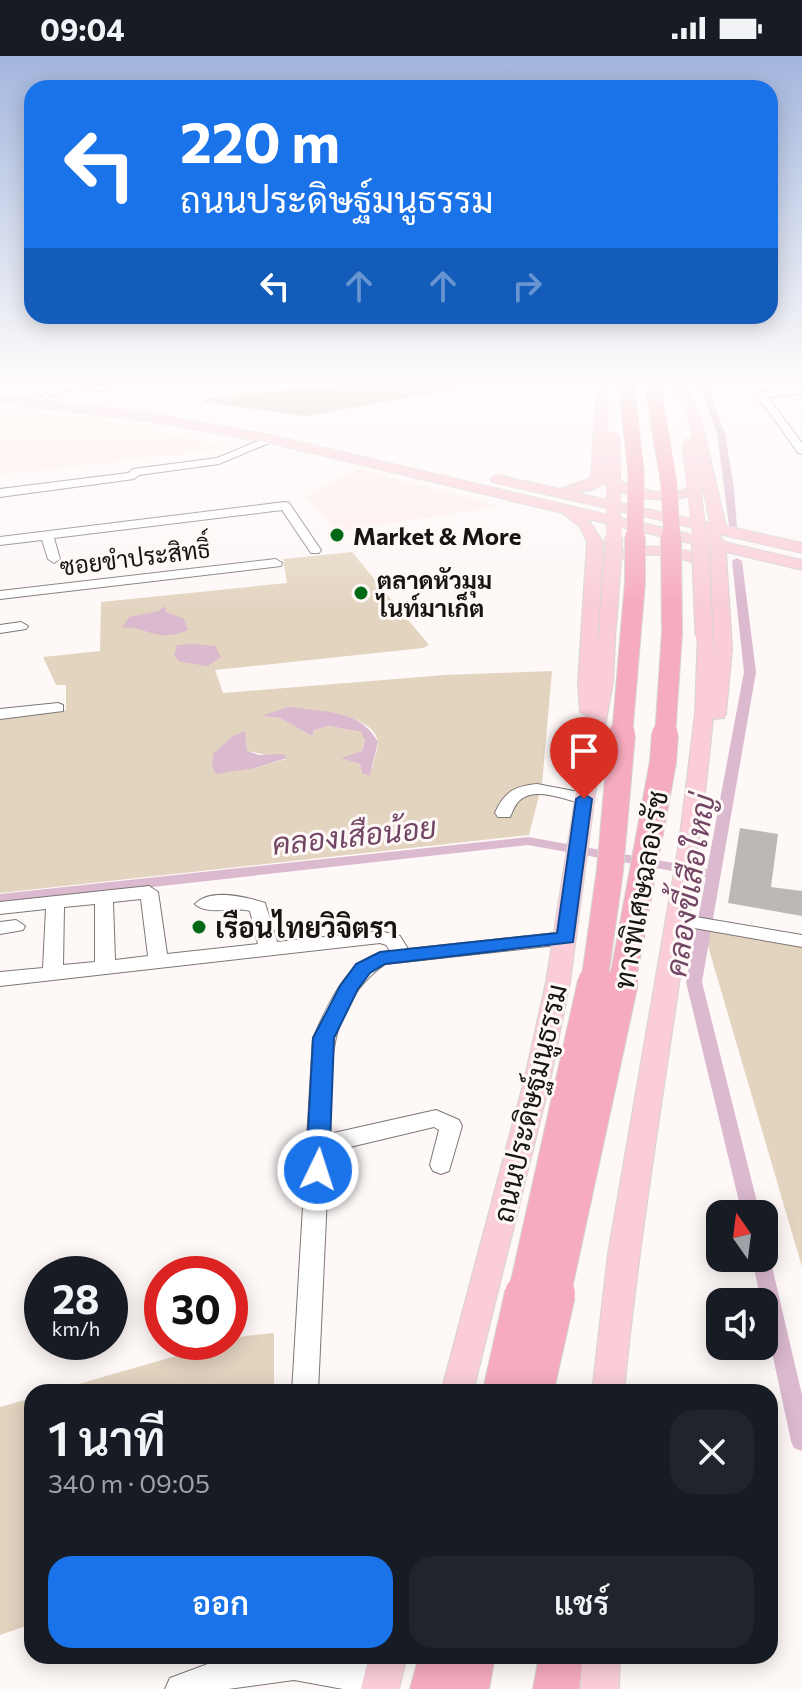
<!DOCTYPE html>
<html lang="th">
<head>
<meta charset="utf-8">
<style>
  body { margin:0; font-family:Commissioner,Sarabun,sans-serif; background:#20242c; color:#f1f3f6; height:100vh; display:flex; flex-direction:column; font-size:30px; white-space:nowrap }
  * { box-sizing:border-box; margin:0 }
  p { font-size:26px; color:#9ea1a6 }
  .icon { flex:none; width:44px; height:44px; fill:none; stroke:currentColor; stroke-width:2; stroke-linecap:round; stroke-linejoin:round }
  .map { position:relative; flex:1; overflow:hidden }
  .drawer { position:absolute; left:24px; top:1328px; width:754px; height:280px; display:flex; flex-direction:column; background:#171b24; border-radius:24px; box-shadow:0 4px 20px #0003 }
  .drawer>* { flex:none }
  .banner { position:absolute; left:24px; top:24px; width:754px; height:244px; border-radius:24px; box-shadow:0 4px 20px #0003; background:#1a73e8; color:#fff; overflow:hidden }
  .needle { width:52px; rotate:346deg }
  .fabs { position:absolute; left:706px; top:1144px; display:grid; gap:16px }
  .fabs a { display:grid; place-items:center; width:72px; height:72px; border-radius:16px; background:#171b24; box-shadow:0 4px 20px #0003; font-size:40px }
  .speed { position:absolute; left:24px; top:1200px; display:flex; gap:16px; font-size:40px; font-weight:700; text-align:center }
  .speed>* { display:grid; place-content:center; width:104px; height:104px; border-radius:50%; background:#171b24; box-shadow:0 4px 20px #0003; line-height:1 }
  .speed small { font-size:20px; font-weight:400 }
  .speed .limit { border:12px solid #d22; background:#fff; color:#111 }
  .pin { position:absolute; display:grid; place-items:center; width:68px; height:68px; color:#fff; margin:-82px -34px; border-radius:50% 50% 50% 0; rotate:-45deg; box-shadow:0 0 8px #0007 }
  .pin .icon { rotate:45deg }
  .me { position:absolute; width:88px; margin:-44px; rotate:4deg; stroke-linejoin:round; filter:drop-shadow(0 0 6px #0008) }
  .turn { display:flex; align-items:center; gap:28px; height:168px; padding:0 24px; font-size:36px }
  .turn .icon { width:104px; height:104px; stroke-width:2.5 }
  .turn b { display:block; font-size:56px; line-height:68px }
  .lanes { display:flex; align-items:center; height:76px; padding:0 24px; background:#0003; justify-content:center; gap:40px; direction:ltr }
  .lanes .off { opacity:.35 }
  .round { display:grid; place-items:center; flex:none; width:84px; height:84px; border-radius:24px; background:#20242c }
  .headline { display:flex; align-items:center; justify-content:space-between; height:136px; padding:0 24px }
  h1 { font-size:48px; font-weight:600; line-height:60px }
  .primary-button { display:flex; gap:16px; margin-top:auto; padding:16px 24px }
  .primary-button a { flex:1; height:92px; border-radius:24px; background:#1a73e8; color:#fff; font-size:32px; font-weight:600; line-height:92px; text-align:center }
  .primary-button a+a { background:#20242c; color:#f1f3f6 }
  .status { display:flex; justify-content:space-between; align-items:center; height:56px; padding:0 40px; background:#171b24; direction:ltr }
  .status svg { height:22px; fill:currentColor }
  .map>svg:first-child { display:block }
  .built { fill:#feedeb }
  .green { fill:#e3d4c0; fill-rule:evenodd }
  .water { fill:#dbb9cf }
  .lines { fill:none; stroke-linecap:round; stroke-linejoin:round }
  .canal { fill:#dbb9cf; fill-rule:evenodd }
  .building { fill:#beb8b5 }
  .minor-casing { stroke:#7d7776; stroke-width:2 }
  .major-casing { stroke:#d5d5d5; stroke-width:2 }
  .highway-casing { stroke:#d5d5d5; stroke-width:2 }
  .minor { fill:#fff; fill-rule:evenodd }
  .major { fill:#facdd8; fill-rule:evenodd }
  .highway { fill:#f6abbe; fill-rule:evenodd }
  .major-bridge-far1-casing { stroke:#d5d5d5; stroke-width:15; stroke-linecap:butt }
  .major-bridge-casing { stroke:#d5d5d5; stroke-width:19; stroke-linecap:butt }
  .highway-bridge-far4-casing { stroke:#d5d5d5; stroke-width:17; stroke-linecap:butt }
  .highway-bridge-far3-casing { stroke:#d5d5d5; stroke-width:22; stroke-linecap:butt }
  .highway-bridge-far2-casing { stroke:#d5d5d5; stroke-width:28; stroke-linecap:butt }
  .highway-bridge-far1-casing { stroke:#d5d5d5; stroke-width:34; stroke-linecap:butt }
  .highway-bridge-casing { stroke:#d5d5d5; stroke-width:42; stroke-linecap:butt }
  .major-bridge-far1 { stroke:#facdd8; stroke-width:14 }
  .major-bridge { stroke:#facdd8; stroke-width:17 }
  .highway-bridge-far4 { stroke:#f6abbe; stroke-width:16 }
  .highway-bridge-far3 { stroke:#f6abbe; stroke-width:20 }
  .highway-bridge-far2 { stroke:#f6abbe; stroke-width:26 }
  .highway-bridge-far1 { stroke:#f6abbe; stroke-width:32 }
  .highway-bridge { stroke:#f6abbe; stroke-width:40 }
  .route { fill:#1a73e8; stroke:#114b97; stroke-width:2 }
  .poi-dot { fill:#006916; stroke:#fef8f7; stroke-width:3 }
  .labels { text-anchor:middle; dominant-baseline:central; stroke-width:6; stroke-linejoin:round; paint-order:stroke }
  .far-poi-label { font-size:24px; font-weight:bold; fill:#171414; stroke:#fef8f7; text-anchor:start }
  .far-street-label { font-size:24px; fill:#171414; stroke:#fef8f7 }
  .street-label { font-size:28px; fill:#171414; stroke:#fef8f7 }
  .poi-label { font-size:28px; font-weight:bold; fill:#171414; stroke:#fef8f7; text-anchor:start }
  .water-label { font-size:30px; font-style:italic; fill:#734565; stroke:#fef8f7 }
</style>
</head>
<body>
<div class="status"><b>09:04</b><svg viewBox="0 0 49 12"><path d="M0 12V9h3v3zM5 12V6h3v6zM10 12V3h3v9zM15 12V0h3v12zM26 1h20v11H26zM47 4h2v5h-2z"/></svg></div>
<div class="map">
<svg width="802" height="1633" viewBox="0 0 802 1633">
  <rect width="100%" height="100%" fill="#fef8f7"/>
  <g class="built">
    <polygon points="0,352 115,367 230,392 0,419"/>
    <polygon points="357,413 500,450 338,476 306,440"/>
  </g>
  <g class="green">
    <path d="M352,496L429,589L423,592L215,614L223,637L445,619L552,615L542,728L529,779L0,837V662L66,654V629H56L43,601L100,595L101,546L287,527L283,503ZM314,655C331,656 377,663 378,687C378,695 373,704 373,712L362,717L360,708L343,702L362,695L365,683L361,676L329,670L314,674L312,680L280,662L263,660ZM245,676L247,695L286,703L255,712L212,711L213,699Z"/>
    <polygon points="703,873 802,885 802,1211"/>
    <polygon points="274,1277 274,1336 51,1336 245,1280"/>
    <polygon points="32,1342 32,1568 0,1579 0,1351"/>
  </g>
  <g class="water">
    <path d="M165,550L166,556L184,563L188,574C153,588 151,570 122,572L129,561L159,555Z"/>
    <polygon points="193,588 215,590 221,601 208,610 180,606 174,599 177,589"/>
    <path d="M289,651C322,656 361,653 378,686L370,720L362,717L360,708L341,702L362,695L365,684L361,676L329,670L314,674L312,680L280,662L261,660Z"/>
    <polygon points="245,675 247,695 259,699 283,698 287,702 255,712 216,718 212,711 213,698 233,680"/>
  </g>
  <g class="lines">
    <g class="canal">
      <polygon points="697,325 705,325 725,377 734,432 737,472 729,470 717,377"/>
      <polygon points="737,502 742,505 756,616 702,926 760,1158 742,1158 686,926 706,821 528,789 0,848 0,838 528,781 707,813 744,616 732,505"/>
      <polygon points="764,1195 768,1196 770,1202 802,1339 802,1395 794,1392 791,1385 764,1259 764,1246 761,1246 752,1202 764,1202"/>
    </g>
  </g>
  <g class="building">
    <polygon points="364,325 469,325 470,330 306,360 204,346 205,343"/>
    <polygon points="740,772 778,778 771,831 802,835 802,860 728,847"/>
  </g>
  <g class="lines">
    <g class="minor-casing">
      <g id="minor">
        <polygon points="150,325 190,325 185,328 103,335 65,334 45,343 40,340 63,328 103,329"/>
        <polygon points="742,325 752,325 762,336 802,332 802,338 768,341 802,387 802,398 798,397 767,353"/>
        <polygon points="270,380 274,381 274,385 219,408 139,419 134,423 0,441 0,433 128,417 133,413 217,402"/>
        <polygon points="285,446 289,447 321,494 319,497 311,497 282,454 54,482 60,503 54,507 48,503 42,484 0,489 0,481"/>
        <polygon points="276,503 282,507 281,510 0,543 0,535"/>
        <polygon points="21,566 28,570 26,573 0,577 0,569"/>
        <polygon points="58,647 63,649 63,655 0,663 0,653"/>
        <path d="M537,728L579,736L592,743L584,748C566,744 536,730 520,744C515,748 513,755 510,761H498L495,757C504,736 515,730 537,728Z"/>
        <path d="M149,830L158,836L167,898L258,888L250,855C233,850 207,860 195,848C210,832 246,841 265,847L277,886L380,875L400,880L408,893L566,876L576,882L566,888L385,908C324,952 332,1012 329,1078L436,1054L459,1064L462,1070L449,1115L441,1118L433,1115L430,1109L439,1074L434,1071L329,1096L318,1336H292L313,982C328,949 348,899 390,895L386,889L380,887L0,930V916L43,912L46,853L0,858V846ZM141,843L148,900L115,904L113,846ZM95,848V906L63,909L64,851Z"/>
        <polygon points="678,858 802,879 802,891 671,868 669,864 671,860"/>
        <polygon points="16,864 25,870 23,874 0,878 0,866"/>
        <path d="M241,1600C291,1600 346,1594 393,1614L398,1625L394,1633H343L294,1624L228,1633H165L170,1622L224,1602Z"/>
      </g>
    </g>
    <g class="major-casing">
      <g id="major">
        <path d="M597,325H609L605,416C629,433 680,449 701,421L688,359L672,325H684L700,359L726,470L802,487V497L719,478L724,486L802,504V514L726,496L732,593L726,658L724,662L713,663C691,888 646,1110 624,1336H592L608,1198L679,787L695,658L698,575H710L713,579V606L711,517C680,495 636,493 602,511L598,585L602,562H614L616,566L613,626L601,693L570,926L550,1025L473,1336H441L524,1025L546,926L588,661L580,656L578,627L587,486L580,471L563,457L270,387L149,365L0,347V339L149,357L270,379L706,482L704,479L708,475L492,426L490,423L497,419L560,433L591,422ZM603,427C634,446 669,448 704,436L710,467L576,437L595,433ZM588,463L710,492L711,502C675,488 639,487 602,498L603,486Z"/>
        <polygon points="369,1600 407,1600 399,1633 361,1633"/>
        <polygon points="582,1600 620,1600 619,1633 581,1633"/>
      </g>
    </g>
    <g class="highway-casing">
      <g id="highway">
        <polygon points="419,1600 495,1600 489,1633 410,1633"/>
        <polygon points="539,1600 583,1600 579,1633 533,1633"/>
      </g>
    </g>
    <use href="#minor" class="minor"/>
    <use href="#major" class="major"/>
    <use href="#highway" class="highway"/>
    <g class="major-bridge-far1-casing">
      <g id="major-bridge-far1">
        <polyline points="613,382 614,483"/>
        <polyline points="689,389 700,483"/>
      </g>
    </g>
    <g class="major-bridge-casing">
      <g id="major-bridge">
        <polyline points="700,481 704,579"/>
        <polyline points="608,566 614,481"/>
      </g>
    </g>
    <g class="highway-bridge-far4-casing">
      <g id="highway-bridge-far4">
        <polyline points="626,325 636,416 635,483"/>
        <polyline points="652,325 669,429 672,483"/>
      </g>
    </g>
    <g class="highway-bridge-far3-casing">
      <g id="highway-bridge-far3">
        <polyline points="622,680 635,526 635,481"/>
        <polyline points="665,680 672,577 671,481"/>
      </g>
    </g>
    <g class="highway-bridge-far2-casing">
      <g id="highway-bridge-far2">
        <polyline points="594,928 610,814 622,678"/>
        <polyline points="622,928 663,706 665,678"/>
      </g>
    </g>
    <g class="highway-bridge-far1-casing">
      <g id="highway-bridge-far1">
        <polyline points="524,1240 594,926"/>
        <polyline points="554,1240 622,926"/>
      </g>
    </g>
    <g class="highway-bridge-casing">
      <g id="highway-bridge">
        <polyline points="503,1336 525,1238"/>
        <polyline points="533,1336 555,1238"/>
      </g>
    </g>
    <use href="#major-bridge-far1" class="major-bridge-far1"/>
    <use href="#major-bridge" class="major-bridge"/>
    <use href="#highway-bridge-far4" class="highway-bridge-far4"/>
    <use href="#highway-bridge-far3" class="highway-bridge-far3"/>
    <use href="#highway-bridge-far2" class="highway-bridge-far2"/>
    <use href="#highway-bridge-far1" class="highway-bridge-far1"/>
    <use href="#highway-bridge" class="highway-bridge"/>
  </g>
  <linearGradient id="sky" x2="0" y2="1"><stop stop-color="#a3b6de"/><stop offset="0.59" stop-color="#fffcfb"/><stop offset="1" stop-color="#fffcfb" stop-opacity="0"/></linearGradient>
  <rect width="802" height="554" fill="url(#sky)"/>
  <polygon class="route" points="584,738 592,743 573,886 385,908 370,917 358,933 334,982 329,1114 326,1120 318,1123 310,1120 306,1114 313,982 340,930 356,908 380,896 557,877 576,743"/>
  <g class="poi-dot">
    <circle cx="337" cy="479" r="8"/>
    <circle cx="361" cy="537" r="8"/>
    <circle cx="199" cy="871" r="8"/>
  </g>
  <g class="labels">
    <g class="far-poi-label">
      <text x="353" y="479">Market &amp; More</text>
      <text x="377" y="523">ตลาดหัวมุม<tspan x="377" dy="28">ไนท์มาเก็ต</tspan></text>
    </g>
    <g class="far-street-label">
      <text transform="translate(135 501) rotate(-7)">ซอยขำประสิทธิ์</text>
    </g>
    <g class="street-label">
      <text transform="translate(640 834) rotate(-80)">ทางพิเศษฉลองรัช</text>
      <text transform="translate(529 1047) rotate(-77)">ถนนประดิษฐ์มนูธรรม</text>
    </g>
    <g class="poi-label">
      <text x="215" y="871">เรือนไทยวิจิตรา</text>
    </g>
    <g class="water-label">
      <text transform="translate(354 778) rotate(-6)">คลองเสือน้อย</text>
      <text transform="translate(688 829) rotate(-81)">คลองขี้เสือใหญ่</text>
    </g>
  </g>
</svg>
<div class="fabs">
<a><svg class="needle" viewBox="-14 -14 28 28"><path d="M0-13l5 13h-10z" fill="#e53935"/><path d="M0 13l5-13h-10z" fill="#9ea1a6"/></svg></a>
<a><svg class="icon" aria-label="sound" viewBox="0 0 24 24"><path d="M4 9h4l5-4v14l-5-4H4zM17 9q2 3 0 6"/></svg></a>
</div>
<div class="speed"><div>28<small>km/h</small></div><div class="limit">30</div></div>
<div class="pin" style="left:584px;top:743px;background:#d93025"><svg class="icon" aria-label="arrive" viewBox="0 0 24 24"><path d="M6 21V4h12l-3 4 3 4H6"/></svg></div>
<svg class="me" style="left:318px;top:1114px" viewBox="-20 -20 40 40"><circle r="17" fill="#1a73e8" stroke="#fff" stroke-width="3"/><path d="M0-11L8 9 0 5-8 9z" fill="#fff"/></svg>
<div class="banner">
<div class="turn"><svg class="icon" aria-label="left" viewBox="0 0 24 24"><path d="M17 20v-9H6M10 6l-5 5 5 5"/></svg><div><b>220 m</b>ถนนประดิษฐ์มนูธรรม</div></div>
<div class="lanes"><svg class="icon" aria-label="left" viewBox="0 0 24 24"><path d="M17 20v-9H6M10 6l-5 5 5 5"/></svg><svg class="icon off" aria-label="ahead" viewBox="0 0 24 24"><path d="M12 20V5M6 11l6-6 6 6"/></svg><svg class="icon off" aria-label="ahead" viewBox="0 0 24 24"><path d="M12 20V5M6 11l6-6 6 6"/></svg><svg class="icon off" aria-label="right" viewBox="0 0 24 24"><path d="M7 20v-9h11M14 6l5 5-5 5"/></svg></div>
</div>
<section class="drawer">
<div class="headline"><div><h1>1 นาที</h1><p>340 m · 09:05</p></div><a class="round"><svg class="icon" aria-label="close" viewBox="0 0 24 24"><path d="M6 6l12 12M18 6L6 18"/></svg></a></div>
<div class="primary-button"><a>ออก</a><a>แชร์</a></div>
</section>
</div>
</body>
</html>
